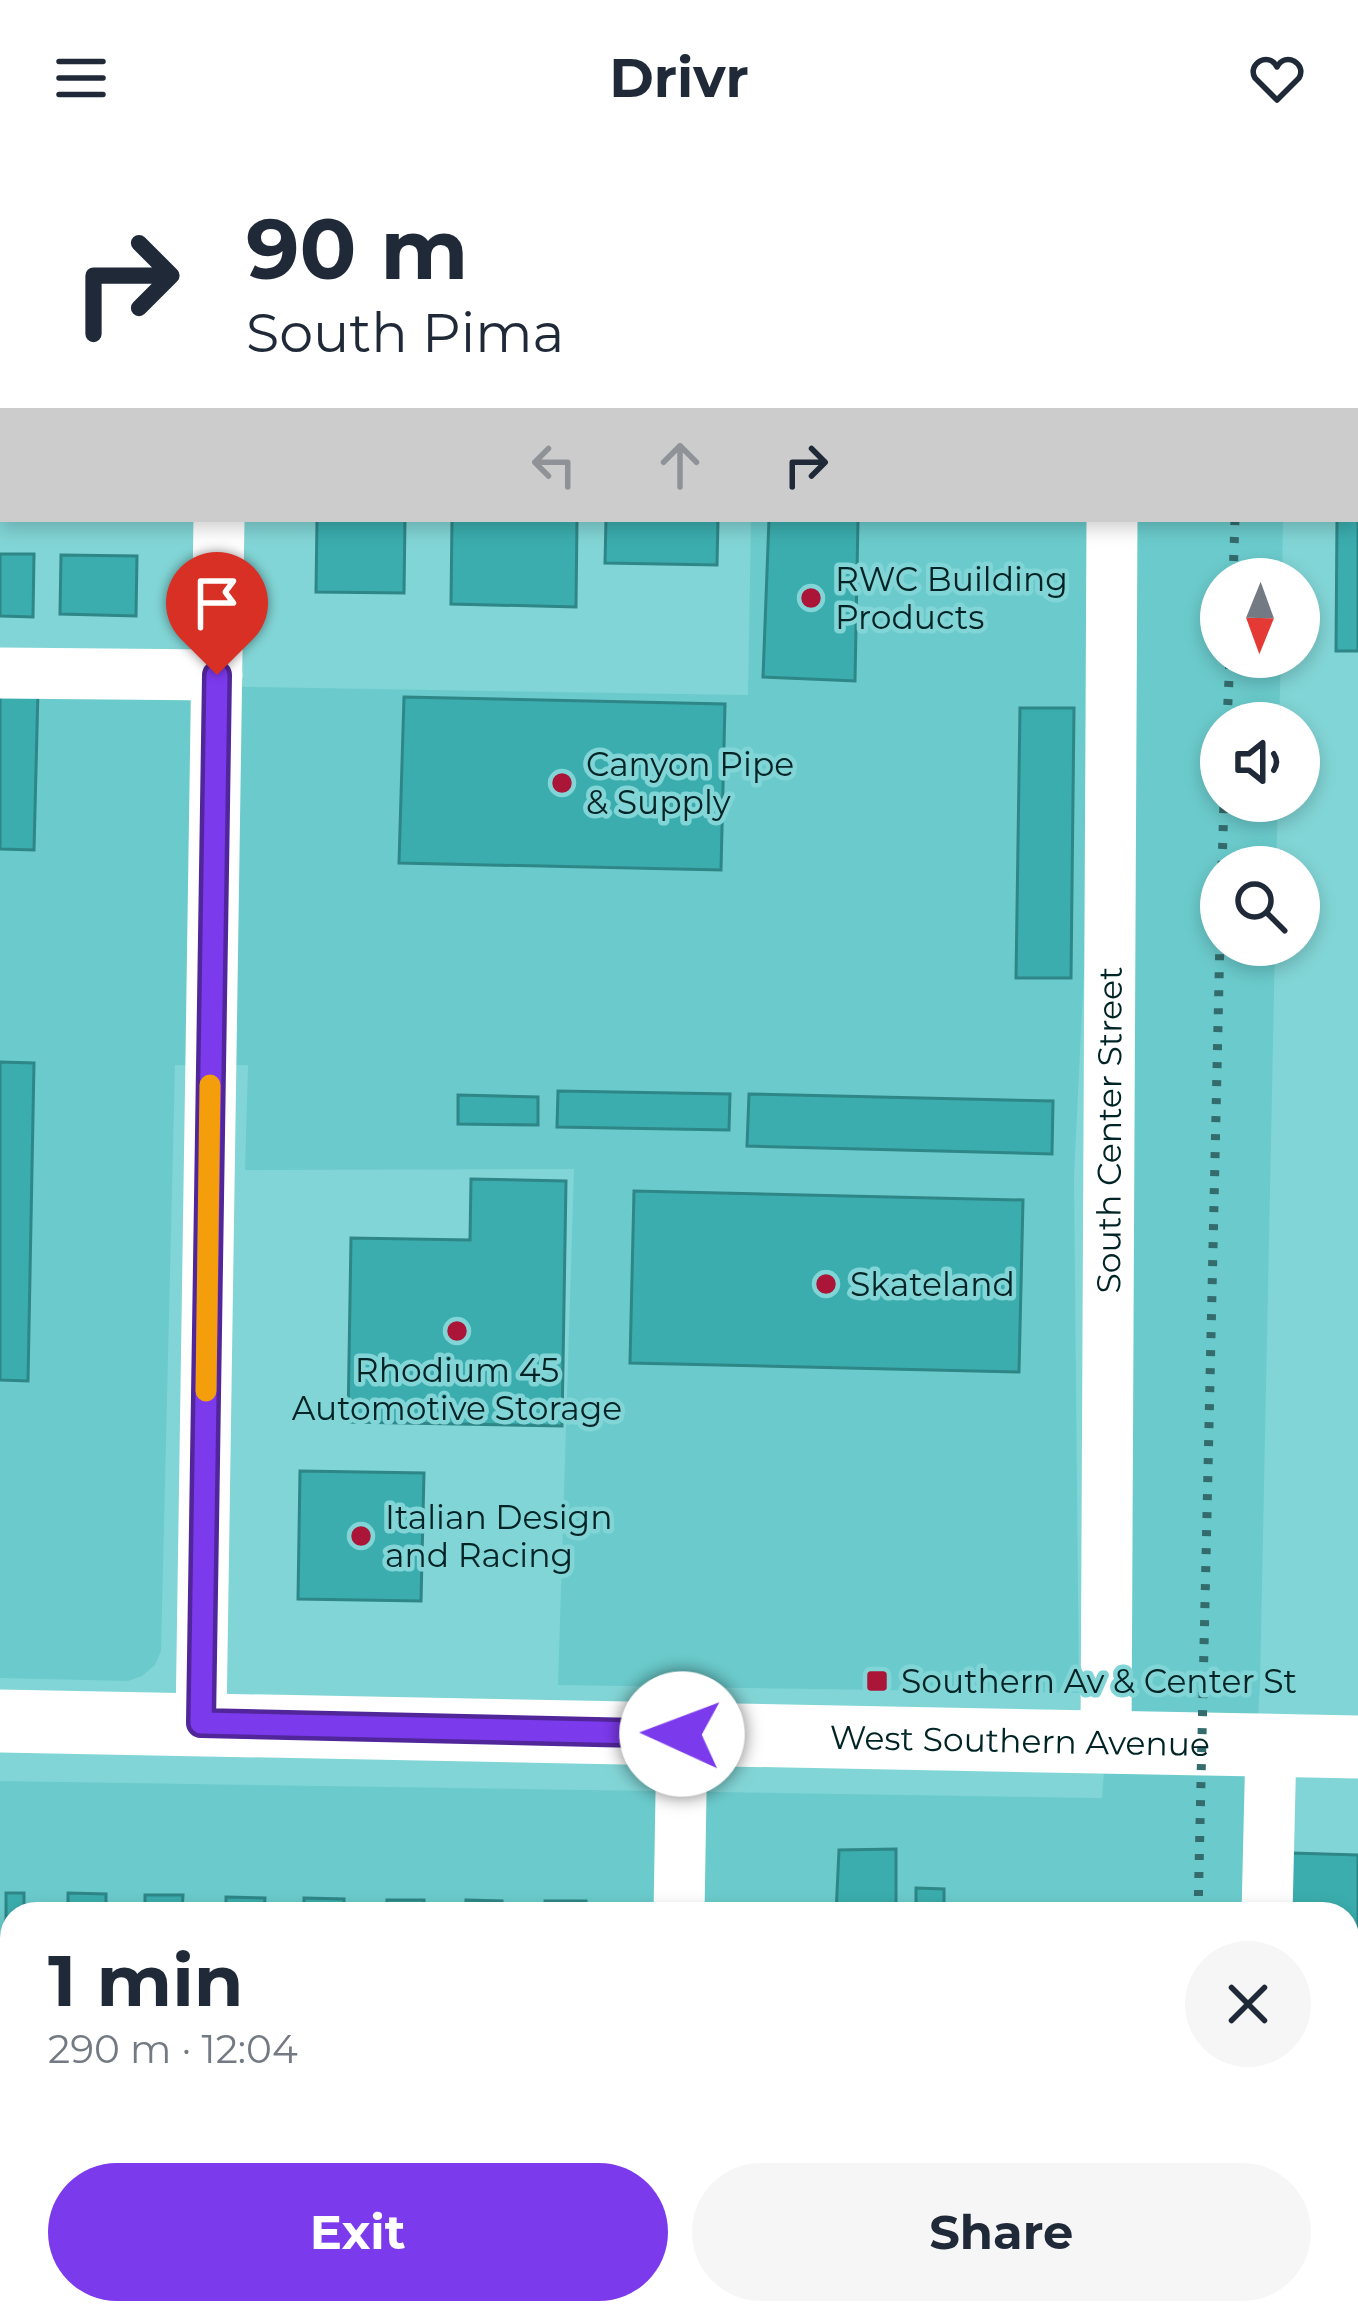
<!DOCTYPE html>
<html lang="en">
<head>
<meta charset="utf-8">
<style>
  body { margin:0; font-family:Montserrat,sans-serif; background:#f6f6f7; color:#1f2937; height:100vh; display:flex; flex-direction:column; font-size:45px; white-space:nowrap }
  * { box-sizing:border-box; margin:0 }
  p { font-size:39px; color:#747a83 }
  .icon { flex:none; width:66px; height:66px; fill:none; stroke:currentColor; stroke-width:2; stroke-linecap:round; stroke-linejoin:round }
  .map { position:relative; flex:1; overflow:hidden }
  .details { position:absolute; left:0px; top:1746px; width:1359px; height:423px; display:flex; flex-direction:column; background:#fff; border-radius:36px 36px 0 0; box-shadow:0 6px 18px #0003 }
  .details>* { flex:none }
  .top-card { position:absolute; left:0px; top:0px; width:1359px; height:366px; box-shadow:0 6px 18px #0003; background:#fff; color:#1f2937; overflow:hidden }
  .needle { width:78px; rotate:181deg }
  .tools { position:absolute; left:1200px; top:402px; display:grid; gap:24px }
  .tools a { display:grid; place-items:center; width:120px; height:120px; border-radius:50%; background:#fff; box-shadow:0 6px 18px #0003; font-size:60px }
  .pin { position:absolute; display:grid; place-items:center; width:102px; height:102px; color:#fff; margin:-123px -51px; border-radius:50% 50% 50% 0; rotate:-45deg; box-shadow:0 0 12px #0007 }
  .pin .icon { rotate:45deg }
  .me { position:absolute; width:132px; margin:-66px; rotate:272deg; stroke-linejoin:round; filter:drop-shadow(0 0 9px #0008) }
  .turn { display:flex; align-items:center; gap:42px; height:252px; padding:0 48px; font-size:54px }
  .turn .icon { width:156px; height:156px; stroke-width:2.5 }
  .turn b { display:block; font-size:84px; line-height:102px }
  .lanes { display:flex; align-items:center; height:114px; padding:0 48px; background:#0003; justify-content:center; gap:60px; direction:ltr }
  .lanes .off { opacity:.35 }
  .round { display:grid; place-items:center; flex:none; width:126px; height:126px; border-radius:63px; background:#f6f6f7 }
  .headline { display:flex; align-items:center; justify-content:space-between; height:204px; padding:0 48px }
  h1 { font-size:72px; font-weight:700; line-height:90px }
  .button { display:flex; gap:24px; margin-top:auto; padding:24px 48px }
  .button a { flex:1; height:138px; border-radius:72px; background:#7c3aed; color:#fff; font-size:48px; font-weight:700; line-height:138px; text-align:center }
  .button a+a { background:#f6f6f7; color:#1f2937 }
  header { display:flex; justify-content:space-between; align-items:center; height:156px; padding:0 48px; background:#fff; font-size:54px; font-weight:700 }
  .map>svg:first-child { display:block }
  .built { fill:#6bcbcc }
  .building { fill:#3badae; stroke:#2e8687; stroke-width:3 }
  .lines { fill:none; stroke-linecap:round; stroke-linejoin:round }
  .minor { stroke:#fff; stroke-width:51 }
  .major { stroke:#fff; stroke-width:63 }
  .rail { stroke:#346b6c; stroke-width:9; stroke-dasharray:6 12; stroke-linecap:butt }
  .route-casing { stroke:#51269a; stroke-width:30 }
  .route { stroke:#7c3aed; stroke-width:21 }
  .slow { stroke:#f59e0b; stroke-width:21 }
  .poi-dot { fill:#ab1638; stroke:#82d5d6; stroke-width:4.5 }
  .labels { text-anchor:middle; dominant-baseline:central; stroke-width:9; stroke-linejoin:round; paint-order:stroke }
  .poi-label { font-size:33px; fill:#002425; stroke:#82d5d6; text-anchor:start }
  .street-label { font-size:33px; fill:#002425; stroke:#82d5d6 }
</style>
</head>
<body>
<header><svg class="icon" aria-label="menu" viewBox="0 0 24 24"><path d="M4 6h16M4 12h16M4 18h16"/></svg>Drivr<svg class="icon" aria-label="heart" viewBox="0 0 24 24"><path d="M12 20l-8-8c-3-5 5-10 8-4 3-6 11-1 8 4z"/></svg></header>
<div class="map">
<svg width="1358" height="2167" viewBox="0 0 1358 2167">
  <rect width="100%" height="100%" fill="#82d5d6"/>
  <g class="built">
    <polygon points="751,363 1106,363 1074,1020 1079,1537 558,1529 574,1013 245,1014 248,909 175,909 161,1495 155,1509 142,1520 128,1525 0,1522 0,527 748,539"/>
    <polygon points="1121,363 1283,363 1282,423 1221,423 1221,501 1281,501 1279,567 1221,567 1221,645 1278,645 1276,711 1221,711 1221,789 1275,789 1260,1528 1246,1758 12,1758 12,2157 1234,2157 1234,2167 0,2167 0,1625 1102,1642 1106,1586"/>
  </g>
  <g class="building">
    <polygon points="0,0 33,0 3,3 3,57"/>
    <polygon points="60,0 151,0 60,3"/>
    <polygon points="323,0 418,0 323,3"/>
    <polygon points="781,0 866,0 781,3"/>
    <rect x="1356" y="68" width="2" height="122"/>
    <rect x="1356" y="227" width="2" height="121"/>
    <polygon points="317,363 405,363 404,437 316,436"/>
    <polygon points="452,363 577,363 576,451 451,448"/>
    <polygon points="606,363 718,363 717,409 605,407"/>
    <polygon points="769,363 858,363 855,525 763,521"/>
    <polygon points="1337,363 1358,363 1358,495 1336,495"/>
    <polygon points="0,398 34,398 33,461 0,460"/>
    <polygon points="61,399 137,400 136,460 60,458"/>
    <polygon points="0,534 38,534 34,694 0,693"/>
    <polygon points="404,541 725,548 721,714 399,707"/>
    <polygon points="1020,552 1074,552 1071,822 1016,822"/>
    <polygon points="0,906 34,907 28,1225 0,1224"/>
    <polygon points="558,935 730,938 729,974 557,971"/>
    <polygon points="749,938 1053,945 1052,998 747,990"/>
    <polygon points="458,939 538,941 538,969 458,968"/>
    <polygon points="471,1023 566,1025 562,1270 348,1266 351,1082 470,1084"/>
    <polygon points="634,1035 1023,1044 1019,1216 630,1207"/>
    <polygon points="300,1315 424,1317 421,1445 298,1443"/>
    <polygon points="896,1693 896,1758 836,1758 839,1694"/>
    <polygon points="1292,1697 1358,1699 1358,1803 1347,1803 1347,1758 1289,1758"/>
    <polygon points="916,1732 944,1733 944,1758 916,1758"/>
    <polygon points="6,1737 24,1737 24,1758 12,1758 12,1841 6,1840"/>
    <polygon points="68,1737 106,1738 106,1758 68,1758"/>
    <polygon points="145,1739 183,1739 182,1758 145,1758"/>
    <polygon points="226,1741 265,1742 264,1758 226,1758"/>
    <polygon points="304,1742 344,1743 344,1758 304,1758"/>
    <polygon points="387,1744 424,1744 424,1758 386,1758"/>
    <polygon points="466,1744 502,1745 502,1758 466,1758"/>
    <rect x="545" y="1745" width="41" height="13"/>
    <polygon points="1347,2009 1358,2010 1358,2103 1347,2102"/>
    <polygon points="1347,2142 1358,2143 1358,2167 1313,2167 1313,2157 1347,2157"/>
    <polygon points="44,2157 78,2160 78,2157 157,2157 157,2167 124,2167 124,2163 118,2163 118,2167 44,2167"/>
    <rect x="457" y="2157" width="35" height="10"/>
    <rect x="533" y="2157" width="43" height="10"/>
    <polygon points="725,2157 978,2158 978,2167 725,2167"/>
  </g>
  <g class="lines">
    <g class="minor">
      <polyline points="225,3 225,0"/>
      <polyline points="1114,3 1114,0"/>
      <polyline points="0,115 3,115"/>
      <polyline points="0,316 3,316"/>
      <polyline points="0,517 217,519"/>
      <polyline points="201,1567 219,363"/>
      <path id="s1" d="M1106,1586L1112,363"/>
      <polyline points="679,1758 682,1578"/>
      <polyline points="1267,1758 1271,1589"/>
      <polyline points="1347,1859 1358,1860"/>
      <polyline points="672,2167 673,2157"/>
    </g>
    <path class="major" id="s2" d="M0,1565L1358,1591"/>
    <g class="rail">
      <polyline points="1226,3 1226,0"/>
      <polyline points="1247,3 1247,0"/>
      <polyline points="1233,423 1235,363"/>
      <polyline points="1227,567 1230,501"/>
      <polyline points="1222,711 1224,645"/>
      <polyline points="1198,1758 1221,736"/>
      <polyline points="1191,2167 1192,2157"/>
    </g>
  </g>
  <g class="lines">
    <g class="route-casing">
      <polyline id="route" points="217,519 201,1567 682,1578"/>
    </g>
    <use href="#route" class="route"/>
    <polyline class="slow" points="206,1235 210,929"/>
  </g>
  <g class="poi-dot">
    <circle cx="811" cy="442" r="12"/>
    <circle cx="562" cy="627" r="12"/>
    <circle cx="826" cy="1128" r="12"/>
    <circle cx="457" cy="1175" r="12"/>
    <circle cx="361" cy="1380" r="12"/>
    <rect x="865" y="1513" width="24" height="24" rx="6"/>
  </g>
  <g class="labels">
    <g class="poi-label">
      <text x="835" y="423">RWC Building<tspan x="835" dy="38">Products</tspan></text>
      <text x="586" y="608">Canyon Pipe<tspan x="586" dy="38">&amp; Supply</tspan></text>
      <text x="850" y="1128">Skateland</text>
      <text x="457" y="1214" text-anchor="middle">Rhodium 45<tspan x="457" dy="38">Automotive Storage</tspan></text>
      <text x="385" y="1361">Italian Design<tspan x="385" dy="38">and Racing</tspan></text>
      <text x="901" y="1525">Southern Av &amp; Center St</text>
    </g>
    <g class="street-label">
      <text stroke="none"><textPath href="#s1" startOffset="612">South Center Street</textPath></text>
      <text stroke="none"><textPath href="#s2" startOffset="1020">West Southern Avenue</textPath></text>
    </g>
  </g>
</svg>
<div class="tools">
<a><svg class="needle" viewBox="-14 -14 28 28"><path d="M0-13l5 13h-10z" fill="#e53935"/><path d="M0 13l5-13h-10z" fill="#747a83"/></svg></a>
<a><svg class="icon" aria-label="sound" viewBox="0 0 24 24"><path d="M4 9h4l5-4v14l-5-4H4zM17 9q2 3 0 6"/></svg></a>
<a><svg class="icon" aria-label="search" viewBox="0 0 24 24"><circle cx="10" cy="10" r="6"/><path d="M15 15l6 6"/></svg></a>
</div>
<div class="pin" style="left:217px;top:519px;background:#d93025"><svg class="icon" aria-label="arrive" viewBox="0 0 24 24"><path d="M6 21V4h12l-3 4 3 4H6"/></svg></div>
<svg class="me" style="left:682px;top:1578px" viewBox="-20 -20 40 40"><circle r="19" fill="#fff"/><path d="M0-13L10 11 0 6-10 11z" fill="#7c3aed"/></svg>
<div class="top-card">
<div class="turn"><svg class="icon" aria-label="right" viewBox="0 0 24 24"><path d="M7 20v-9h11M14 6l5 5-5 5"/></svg><div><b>90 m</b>South Pima</div></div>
<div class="lanes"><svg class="icon off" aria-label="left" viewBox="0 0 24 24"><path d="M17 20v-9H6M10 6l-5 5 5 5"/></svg><svg class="icon off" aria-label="ahead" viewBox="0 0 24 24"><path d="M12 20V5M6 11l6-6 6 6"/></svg><svg class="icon" aria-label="right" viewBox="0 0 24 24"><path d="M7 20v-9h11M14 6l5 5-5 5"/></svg></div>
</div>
<section class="details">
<div class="headline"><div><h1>1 min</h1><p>290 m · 12:04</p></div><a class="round"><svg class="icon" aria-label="close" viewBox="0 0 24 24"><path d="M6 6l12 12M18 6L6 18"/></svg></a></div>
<div class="button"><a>Exit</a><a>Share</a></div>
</section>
</div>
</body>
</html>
